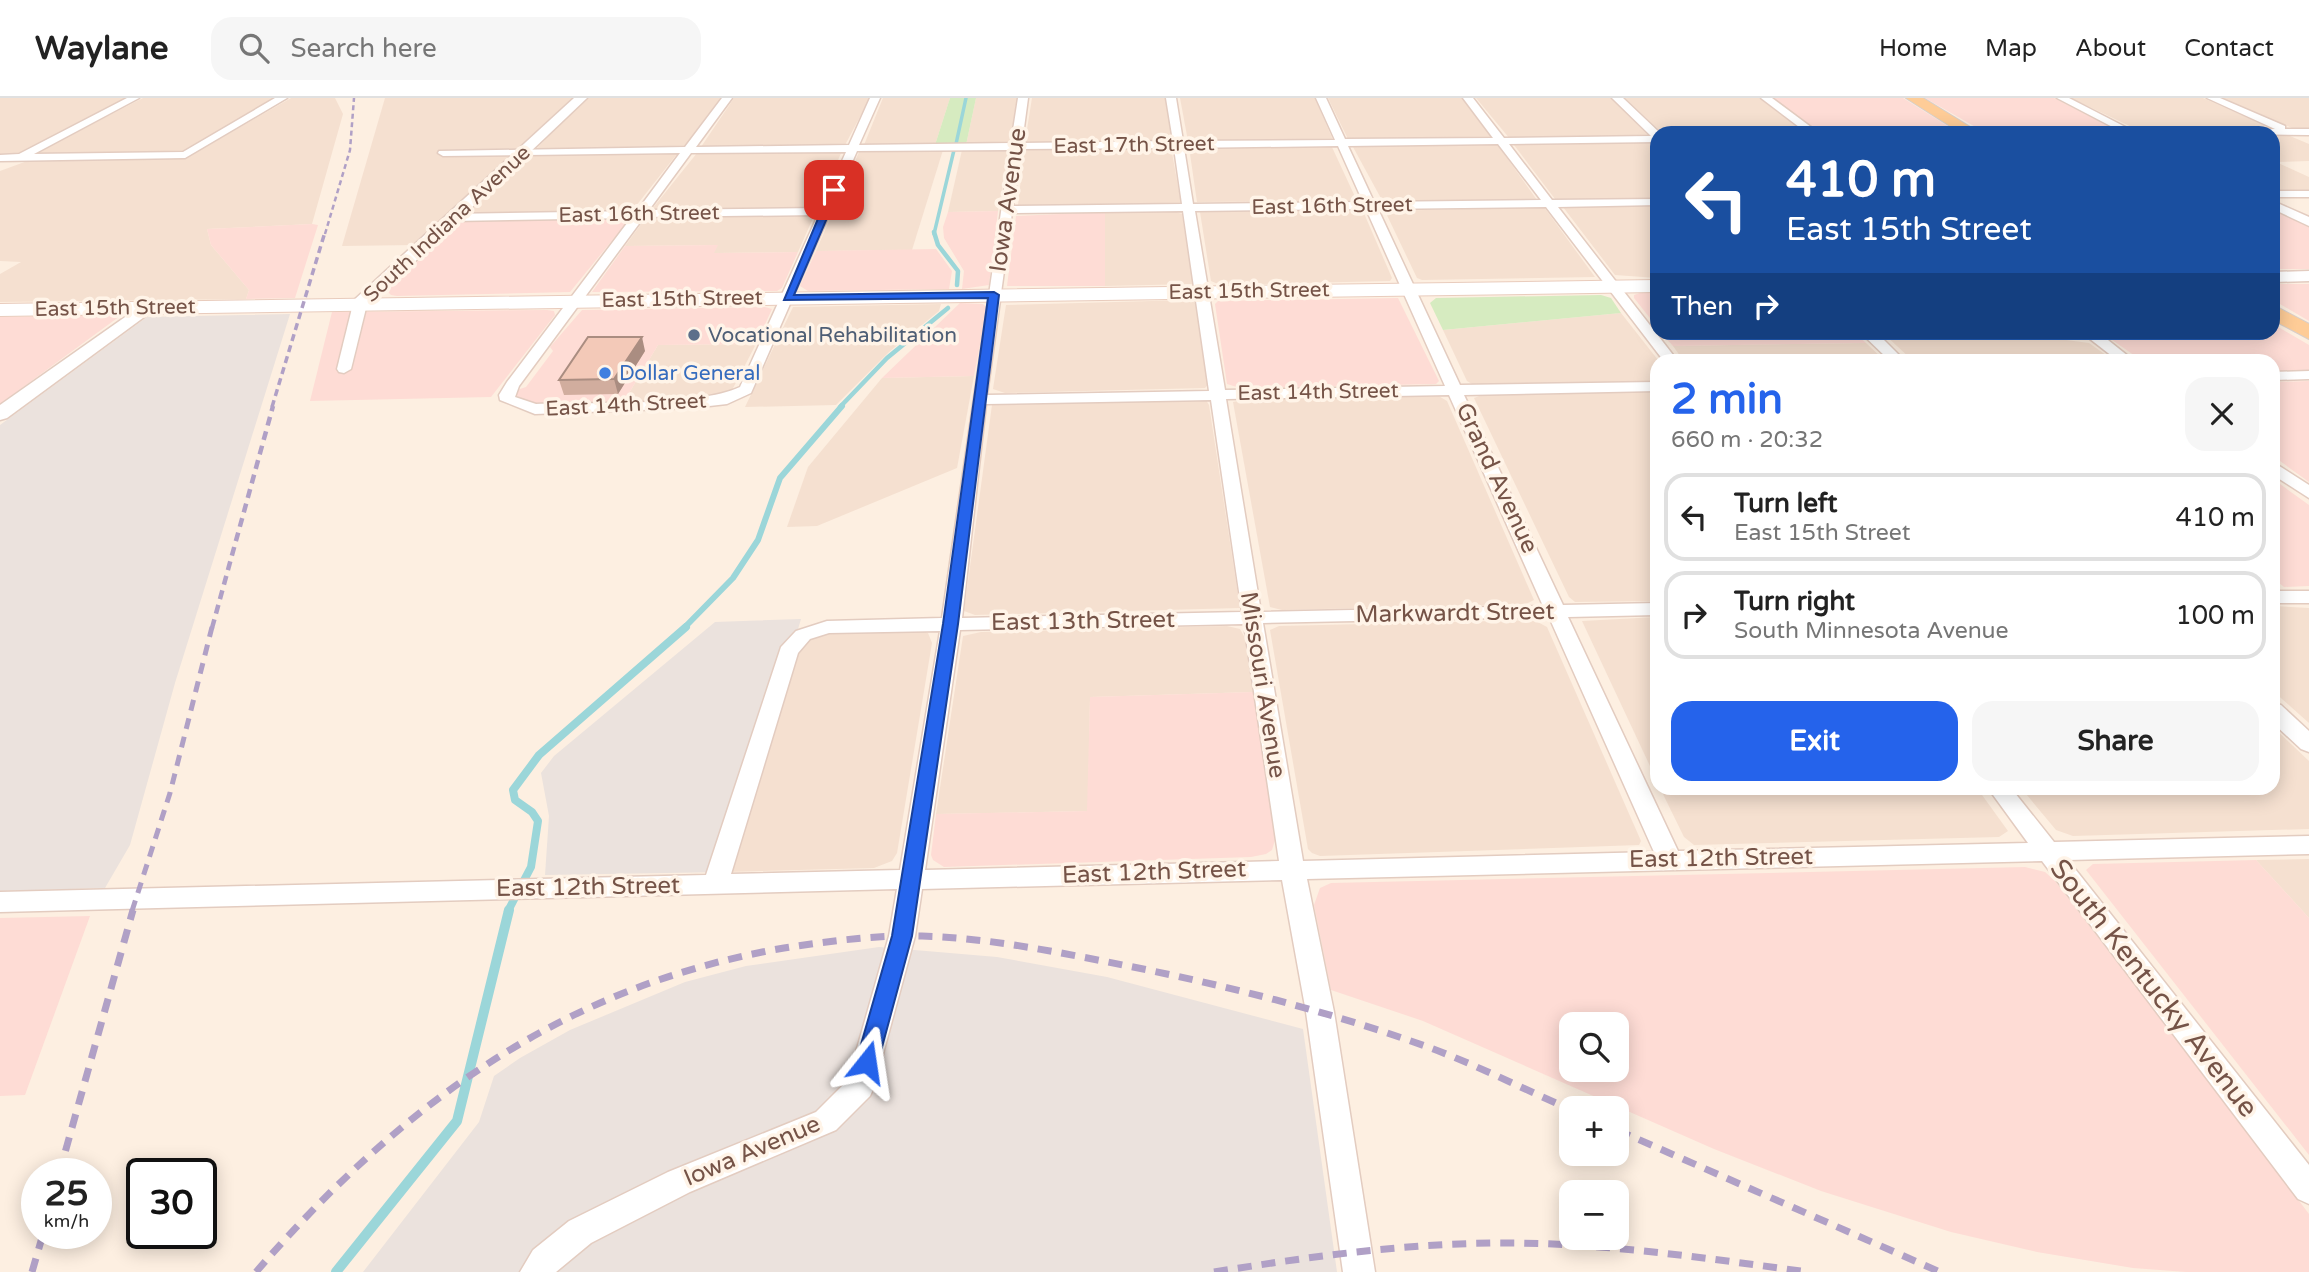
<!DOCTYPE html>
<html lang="en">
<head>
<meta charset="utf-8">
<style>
  body { margin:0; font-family:"Varela Round",sans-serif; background:#f6f6f6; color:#222; height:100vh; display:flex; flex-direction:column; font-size:26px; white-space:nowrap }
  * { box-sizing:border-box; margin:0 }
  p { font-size:23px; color:#767676 }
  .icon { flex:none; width:38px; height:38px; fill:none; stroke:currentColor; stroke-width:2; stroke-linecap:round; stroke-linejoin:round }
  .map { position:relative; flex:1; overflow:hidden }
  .drawer { position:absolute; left:1650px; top:256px; width:630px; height:441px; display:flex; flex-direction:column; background:#fff; border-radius:21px; box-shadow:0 4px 18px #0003 }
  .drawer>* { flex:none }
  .guide { position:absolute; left:1650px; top:28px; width:630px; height:214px; border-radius:21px; box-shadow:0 4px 18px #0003; background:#1a4fa0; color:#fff; overflow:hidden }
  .buttons { position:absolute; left:1559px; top:914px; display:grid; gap:14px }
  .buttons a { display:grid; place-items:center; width:70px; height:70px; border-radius:14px; background:#fff; box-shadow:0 4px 18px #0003; font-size:35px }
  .speed { position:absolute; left:21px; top:1060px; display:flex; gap:14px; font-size:35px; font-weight:700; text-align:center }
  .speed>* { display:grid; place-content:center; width:91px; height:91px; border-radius:50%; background:#fff; box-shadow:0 4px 18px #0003; line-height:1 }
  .speed small { font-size:18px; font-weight:400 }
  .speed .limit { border:4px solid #111; border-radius:10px; background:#fff; color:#111 }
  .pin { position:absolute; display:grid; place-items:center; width:60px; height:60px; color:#fff; margin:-30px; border-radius:14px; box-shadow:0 4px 10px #0006 }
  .me { position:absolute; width:77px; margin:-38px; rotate:15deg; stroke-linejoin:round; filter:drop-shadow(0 0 5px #0008) }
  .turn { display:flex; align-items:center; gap:24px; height:147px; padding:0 21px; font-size:32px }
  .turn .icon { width:91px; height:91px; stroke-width:2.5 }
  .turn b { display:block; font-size:49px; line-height:60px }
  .then { display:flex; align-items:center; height:66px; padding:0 21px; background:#0003; gap:14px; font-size:26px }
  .round { display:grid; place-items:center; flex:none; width:74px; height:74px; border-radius:21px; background:#f6f6f6 }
  .overview { display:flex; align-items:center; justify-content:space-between; height:119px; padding:0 21px }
  h1 { font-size:42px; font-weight:700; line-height:52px; color:#2563eb }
  .primary-button { display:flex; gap:14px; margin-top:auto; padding:14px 21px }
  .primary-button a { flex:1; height:80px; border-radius:21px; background:#2563eb; color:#fff; font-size:28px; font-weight:700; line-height:80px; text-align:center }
  .primary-button a+a { background:#f6f6f6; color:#222 }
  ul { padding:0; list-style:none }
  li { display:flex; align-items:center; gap:21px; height:88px; margin:0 14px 10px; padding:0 7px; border:4px solid #e0e0e0; border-radius:21px }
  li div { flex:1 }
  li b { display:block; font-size:26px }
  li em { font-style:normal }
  header { display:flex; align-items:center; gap:42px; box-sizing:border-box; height:98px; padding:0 35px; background:#fff; border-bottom:2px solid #e0e0e0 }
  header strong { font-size:33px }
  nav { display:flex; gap:38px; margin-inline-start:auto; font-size:24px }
  .search { width:490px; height:63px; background:#f6f6f6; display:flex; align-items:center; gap:18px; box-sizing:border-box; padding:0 24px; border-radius:21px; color:#767676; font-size:26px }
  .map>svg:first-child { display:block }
  .residential { fill:#f5e0d0 }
  .commercial { fill:#fedcd5; fill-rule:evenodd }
  .industrial { fill:#ebe2dd }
  .green { fill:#d6ebc0 }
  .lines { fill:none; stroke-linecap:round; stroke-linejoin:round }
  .stream-far4 { stroke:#9bd6d9; stroke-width:3.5 }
  .stream-far3 { stroke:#9bd6d9; stroke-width:4.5 }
  .stream-far2 { stroke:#9bd6d9; stroke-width:6 }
  .stream-far1 { stroke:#9bd6d9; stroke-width:8 }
  .stream { stroke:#9bd6d9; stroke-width:10 }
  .minor-casing { stroke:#e3ccc0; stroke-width:3 }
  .tertiary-casing { stroke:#e3ccc0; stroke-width:3 }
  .secondary-casing { stroke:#e9ccbd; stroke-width:2 }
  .primary-casing { stroke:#d8cfcb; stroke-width:2 }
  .minor { fill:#fff; fill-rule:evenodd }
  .tertiary { fill:#fff; fill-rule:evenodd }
  .secondary { fill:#fff; fill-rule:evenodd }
  .primary { fill:#fecc97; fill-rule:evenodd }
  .rail-far4 { stroke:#b0a0c6; stroke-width:2.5; stroke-dasharray:5 3.5; stroke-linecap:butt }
  .rail-far3 { stroke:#b0a0c6; stroke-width:3.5; stroke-dasharray:7 4.5; stroke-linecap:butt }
  .rail-far2 { stroke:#b0a0c6; stroke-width:4.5; stroke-dasharray:9 6; stroke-linecap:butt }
  .rail-far1 { stroke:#b0a0c6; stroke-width:5; stroke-dasharray:11 8; stroke-linecap:butt }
  .rail { stroke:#b0a0c6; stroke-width:7; stroke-dasharray:14 10; stroke-linecap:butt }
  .wall { fill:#d1ad9e }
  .shaded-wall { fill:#aa8d81 }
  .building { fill:#f3c9b8; stroke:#aa8d81; stroke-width:2 }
  .route { fill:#2563eb; stroke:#184099; stroke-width:2 }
  .service-dot { fill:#5c6f8a; stroke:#fff4e8; stroke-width:2.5 }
  .shop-dot { fill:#3f7fe0; stroke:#fff4e8; stroke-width:2.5 }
  .labels { text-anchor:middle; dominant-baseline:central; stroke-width:7; stroke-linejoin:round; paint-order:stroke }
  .far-street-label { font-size:21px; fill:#755347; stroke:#fff4e8 }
  .far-service-label { font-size:21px; fill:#4e5e75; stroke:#fff4e8; text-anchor:start }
  .far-shop-label { font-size:21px; fill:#366cbe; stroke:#fff4e8; text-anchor:start }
  .street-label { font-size:24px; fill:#755347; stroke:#fff4e8 }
  .near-street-label { font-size:28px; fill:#755347; stroke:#fff4e8 }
</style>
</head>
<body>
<header>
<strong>Waylane</strong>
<div class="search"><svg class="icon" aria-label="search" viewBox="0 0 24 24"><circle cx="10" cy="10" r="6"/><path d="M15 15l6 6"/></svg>Search here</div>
<nav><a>Home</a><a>Map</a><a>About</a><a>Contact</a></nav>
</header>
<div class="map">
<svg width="2309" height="1174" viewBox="0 0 2309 1174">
  <rect width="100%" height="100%" fill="#fdefe1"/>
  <g class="residential">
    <polygon points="0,0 129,0 20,55 0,58"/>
    <polygon points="143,0 278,0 186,54 34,56"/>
    <polygon points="291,0 335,0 343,16 312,126 207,131 211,147 249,192 246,201 0,204 0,176 21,164 0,163 0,73 30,62 188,59"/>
    <polygon points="385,0 574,0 415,147 342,148"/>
    <polygon points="587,0 723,0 687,47 681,50 536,51"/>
    <polygon points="734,0 870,0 845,47 701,49"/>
    <polygon points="883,0 950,0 935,47 864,47"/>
    <polygon points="976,0 1017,0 1010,44 966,47"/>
    <polygon points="1032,0 1167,0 1173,43 1028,46 1025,44"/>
    <polygon points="1180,0 1315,0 1333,42 1188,43"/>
    <polygon points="1328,0 1463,0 1492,39 1348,41"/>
    <polygon points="1476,0 1611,0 1650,39 1510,41"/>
    <polygon points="1625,0 1759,0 1807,35 1662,35"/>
    <polygon points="2071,0 2203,0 2273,31 2140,33"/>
    <polygon points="2222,0 2309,0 2309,32 2292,30"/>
    <polygon points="2273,37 2290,38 2309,46 2309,63 2276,64 2309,79 2309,93 2273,93"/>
    <polygon points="1657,44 1657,101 1555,101 1514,47"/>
    <polygon points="1497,46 1537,102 1383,104 1353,49"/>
    <polygon points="1331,47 1357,103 1197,104 1189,49"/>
    <polygon points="1171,49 1181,105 1179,107 1018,107 1024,53 1028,51"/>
    <polygon points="866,52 943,52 912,152 816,153 859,54"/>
    <polygon points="962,52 1009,54 998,113 948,114"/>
    <polygon points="842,53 817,110 652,111 697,55"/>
    <polygon points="677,56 632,113 468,115 529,57"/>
    <polygon points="1657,107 1657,180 1615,177 1563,109"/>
    <polygon points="1544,109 1595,179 1422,182 1417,180 1385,113"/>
    <polygon points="1352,111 1363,113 1392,180 1390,183 1220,187 1211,183 1200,114"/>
    <polygon points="1173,113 1182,116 1193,186 1105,188 1105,114"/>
    <polygon points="808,118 813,120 798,154 713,155 717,147 625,148 644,122 650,120"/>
    <polygon points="1188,202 1196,205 1209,285 1205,290 1005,295 993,291 1006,207"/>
    <polygon points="941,206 939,213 889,254 836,307 745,309 793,209"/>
    <polygon points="1621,215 1658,262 1657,284 1472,286 1467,283 1443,232"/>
    <polygon points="1883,235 2012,235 2089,245 2113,262 1912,262"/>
    <polygon points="1866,245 1884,262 1683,262 1673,248"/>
    <polygon points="756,246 731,294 706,302 623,305 658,247"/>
    <polygon points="974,278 957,370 817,428 787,429 808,369 882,280"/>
    <polygon points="1657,294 1657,503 1575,504 1569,499 1474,300 1482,297"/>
    <polygon points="1437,297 1447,303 1534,502 1526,506 1282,512 1270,509 1233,304 1247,301"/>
    <polygon points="1206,302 1209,307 1240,510 975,517 964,513 992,307"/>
    <polygon points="2273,508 2309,510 2309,625 2273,593"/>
    <polygon points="1657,519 1657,683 1582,523"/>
    <polygon points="1534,522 1547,529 1641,743 1639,747 1320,758 1312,755 1308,751 1270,532 1279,528"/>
    <polygon points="1227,528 1240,531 1245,540 1253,594 1090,599 1088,713 936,716 963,538 981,534"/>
    <polygon points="920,532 928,535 932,545 897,755 892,763 874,770 726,774 797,535"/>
    <polygon points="2273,629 2309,663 2309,731 2073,738 2056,732 2021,690 2273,690"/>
    <polygon points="1660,690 1977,690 2008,733 1999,739 1694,747 1684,739"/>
    <polygon points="2309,761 2309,820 2256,762"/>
  </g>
  <g class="commercial">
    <polygon points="1773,0 1903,0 1959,35 1821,35"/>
    <polygon points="1925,0 2054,0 2118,33 1986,35"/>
    <polygon points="2273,111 2309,129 2309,171 2273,171"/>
    <polygon points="998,113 989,187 962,191 964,173 944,140 943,129 948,114"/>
    <polygon points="1105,114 1105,188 1007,188 1016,118"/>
    <polygon points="621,120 628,123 570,194 397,198 391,197 387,193 458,124"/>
    <polygon points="312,126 318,127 295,200 246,201 249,192 211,147 207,131"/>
    <polygon points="718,147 714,155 798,154 782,190 777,193 592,194 625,148"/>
    <polygon points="936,151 952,173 949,191 808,193 800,188 816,153"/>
    <polygon points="2273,186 2309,186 2309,223 2273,202"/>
    <polygon points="1640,195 1657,195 1657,229 1634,200 1634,197"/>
    <polygon points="1398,200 1439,283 1436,286 1240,290 1227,286 1215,206 1218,203"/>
    <polygon points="960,205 983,206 987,210 974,278 882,280"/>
    <polygon points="765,209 772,211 756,246 658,247 623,305 533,306 515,297 517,292 526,289 553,253 550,249 582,212"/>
    <polygon points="547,212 554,213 555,217 491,299 310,303 332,214"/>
    <polygon points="114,217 120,218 0,306 0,219"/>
    <polygon points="2273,226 2309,247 2309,273 2273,274 2273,262 2141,262 2102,235 2273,234"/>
    <polygon points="1661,235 1855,235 1866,245 1673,248"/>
    <polygon points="2309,283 2309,384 2273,358 2273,284"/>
    <polygon points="2273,381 2309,407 2309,488 2284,489 2273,480"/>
    <polygon points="1253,594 1275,742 1272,752 1266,756 1251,759 944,769 933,762 931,757 936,716 1087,713 1090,599"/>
    <polygon points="2256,762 2309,820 2309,1057 2086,772 2093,766"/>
    <path d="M2025,769L2045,774L2055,783L2309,1116V1174H2186L2133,1170L2037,1154L1951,1134L1821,1093L1714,1051L1423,923L1331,892L1314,807L1320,790L1331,785ZM1572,926H1617V971H1572Z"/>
    <polygon points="90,818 25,997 0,998 0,820"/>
  </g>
  <g class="industrial">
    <polygon points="290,216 175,585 130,747 105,790 0,793 0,327 147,219"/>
    <polygon points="801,521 726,774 545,777 549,718 541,675 554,658 715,524"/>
    <polygon points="879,849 997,859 1107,879 1303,931 1337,1174 363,1174 479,1024 494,978 520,960 570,932 685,884 746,868"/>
  </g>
  <g class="green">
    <polygon points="950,0 976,0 966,47 935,47"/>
    <polygon points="1601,197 1611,200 1621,215 1443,232 1430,205 1436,200"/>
  </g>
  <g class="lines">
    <g class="stream-far4">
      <polyline points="956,46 966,0"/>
      <polyline points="934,136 954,52"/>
    </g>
    <g class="stream-far3">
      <polyline points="934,134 938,147 958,173 957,187"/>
      <polyline points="840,309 887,260 948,210"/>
    </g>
    <polyline class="stream-far2" points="684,530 733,480 758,442 780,380 842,308"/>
    <polyline class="stream-far1" points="508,813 531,769 538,723 532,714 515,702 513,692 539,657 686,529"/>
    <polyline class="stream" points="336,1174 457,1023 509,812"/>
    <g class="minor-casing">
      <g id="minor">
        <polygon points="127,0 139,0 34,56 183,54 275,0 287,0 185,60 0,63 0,57 19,56"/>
        <path d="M722,0H732L696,49L849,47L870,0H880L859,47L1011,45L1018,0H1028L1022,45L1173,43L1166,0H1176L1183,43L1335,42L1316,0H1326L1345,41L1493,40L1463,0H1473L1504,40L1651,38L1612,0H1623L1660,35L1657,44L1509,46L1552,102L1657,101V107L1558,109L1677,262H1663L1546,109L1378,111L1460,287L1657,284V293L1464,297L1563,507L1657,505V517L1568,519L1678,753L2028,745L1988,690H2011L2054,744L2309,738V756L2068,762L2309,1067V1106L2298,1101L2042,763L1307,781L1334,914L1375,1174H1343L1306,914L1282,782L922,791L915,838L874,989L870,998L836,1032L690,1094L591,1145L556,1174H520L533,1152L569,1123L668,1074L816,1014L848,982L889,838L897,791L0,814V794L706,777L781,549L796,533L827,523L942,520L1010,52L857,53L751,295L727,306L692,310L535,316L500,302L499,297L507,284L631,120L453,123L449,122V116L637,113L680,55L443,58L438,55L439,53L685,49ZM1498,46L1541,102L1374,104L1348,48ZM1338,48L1363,104L1193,106L1184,50ZM1174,50L1182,106L1013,108L1021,51ZM846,54L821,110L649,112L691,55ZM1366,111L1445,288L1225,292L1195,113ZM1183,113L1209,293L987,297L1012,115ZM818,117L740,289C697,309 588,304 536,306L515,299L519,288L644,119ZM1449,297L1543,508L1261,514L1226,301ZM1211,302L1242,514L962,520L986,306ZM1549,519L1654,754L1303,763L1263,525ZM1244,526L1279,763L925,772L960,532ZM940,533L900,772L731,776L798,555L810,541L829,535Z"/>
        <polygon points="1761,0 1772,0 1819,35 1807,35"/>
        <polygon points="2057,0 2069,0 2137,35 2124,35"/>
        <polygon points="2207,0 2220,0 2285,28 2285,31 2309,31 2309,37 2177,35 2182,32 2275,31"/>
        <rect x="2273" y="93" width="36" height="6"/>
        <polygon points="2273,103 2309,119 2309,128 2273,111"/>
        <polygon points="360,202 367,206 351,271 344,275 339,274 337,271 353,206"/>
        <polygon points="1860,234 1876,234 1904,262 1889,262"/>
        <polygon points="2081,234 2098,234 2133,262 2117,262"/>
        <polygon points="2309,273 2309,281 2273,282 2273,274"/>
        <polygon points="2273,364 2309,387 2309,400 2273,377"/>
        <rect x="2273" y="493" width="36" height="12"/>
        <polygon points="2273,605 2281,607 2309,633 2309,654 2301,651 2273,625"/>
      </g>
    </g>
    <g class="tertiary-casing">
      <g id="tertiary">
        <polygon points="574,0 587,0 366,210 354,210 352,206 354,202"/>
        <polygon points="2309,173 2309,183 2273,184 2273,174"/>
        <polygon points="145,205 154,210 151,214 7,320 0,322 0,307"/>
      </g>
    </g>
    <g class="secondary-casing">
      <polygon id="secondary" points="1657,182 1657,194 0,218 0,206"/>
    </g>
    <g class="primary-casing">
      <g id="primary">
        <polygon points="1906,0 1923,0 1980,35 1961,35"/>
        <polygon points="2273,207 2309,226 2309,241 2273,222"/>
      </g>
    </g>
    <use href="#minor" class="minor"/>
    <use href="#tertiary" class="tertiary"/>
    <use href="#secondary" class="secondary"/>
    <use href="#primary" class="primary"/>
    <polyline class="rail-far4" points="325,136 350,52 354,0"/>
    <polyline class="rail-far3" points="272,309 325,134"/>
    <polyline class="rail-far2" points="212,530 273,308"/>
    <polyline class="rail-far1" points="132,813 170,695 212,529"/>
    <g class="rail">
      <polyline points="1617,1032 1940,1174"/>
      <polyline points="59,1076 133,812"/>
      <polyline points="32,1174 43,1136"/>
      <path d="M256,1174C401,1007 562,888 784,850C829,843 876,837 922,838C989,840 1057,854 1123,867C1225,887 1327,913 1425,948C1475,966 1523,991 1572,1012"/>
      <path d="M1214,1174C1308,1159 1400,1146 1495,1145C1600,1144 1704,1160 1808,1174"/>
    </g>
  </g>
  <polygon class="wall" points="645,253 618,296 564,297 559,282"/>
  <polygon class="shaded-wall" points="642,239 645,253 618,296 614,281"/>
  <polygon class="building" points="588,239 642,239 614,281 559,282"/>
  <polygon class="route" points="834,90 839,92 794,197 994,194 999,197 958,526 912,838 878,964 875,970 867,973 859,970 856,964 892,838 943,526 988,200 784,202 830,92"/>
  <circle class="service-dot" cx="694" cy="237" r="7"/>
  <circle class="shop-dot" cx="605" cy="275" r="7"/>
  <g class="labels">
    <g class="far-street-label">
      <text transform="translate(1134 47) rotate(-1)">East 17th Street</text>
      <text transform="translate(1332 108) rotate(-1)">East 16th Street</text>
      <text transform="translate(639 116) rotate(-1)">East 16th Street</text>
      <text transform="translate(447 126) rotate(-43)">South Indiana Avenue</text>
      <text transform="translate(1249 193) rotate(-1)">East 15th Street</text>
      <text transform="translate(682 201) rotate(-1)">East 15th Street</text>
      <text transform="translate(115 210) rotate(-1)">East 15th Street</text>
      <text transform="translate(1318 294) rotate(-1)">East 14th Street</text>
      <text transform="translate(626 307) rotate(-3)">East 14th Street</text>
    </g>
    <g class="far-service-label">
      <text x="708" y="237">Vocational Rehabilitation</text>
    </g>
    <g class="far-shop-label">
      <text x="619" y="275">Dollar General</text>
    </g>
    <g class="street-label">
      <text transform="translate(1008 102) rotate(-82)">Iowa Avenue</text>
      <text transform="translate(1497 380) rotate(65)">Grand Avenue</text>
      <text transform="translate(1455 515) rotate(-1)">Markwardt Street</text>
      <text transform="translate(1083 523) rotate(-1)">East 13th Street</text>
      <text transform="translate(1263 587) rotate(81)">Missouri Avenue</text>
      <text transform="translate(1721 760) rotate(-1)">East 12th Street</text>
      <text transform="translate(1154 774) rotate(-2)">East 12th Street</text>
      <text transform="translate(588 789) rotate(-1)">East 12th Street</text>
      <text transform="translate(752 1053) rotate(-23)">Iowa Avenue</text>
    </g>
    <g class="near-street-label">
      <text transform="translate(2154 890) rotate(52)">South Kentucky Avenue</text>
    </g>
  </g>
</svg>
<div class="buttons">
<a><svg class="icon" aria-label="search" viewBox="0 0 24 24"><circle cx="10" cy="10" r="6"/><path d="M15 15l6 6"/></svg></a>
<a>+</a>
<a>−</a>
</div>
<div class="speed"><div>25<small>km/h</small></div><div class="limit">30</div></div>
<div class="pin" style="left:834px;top:92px;background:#d93025"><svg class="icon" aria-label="arrive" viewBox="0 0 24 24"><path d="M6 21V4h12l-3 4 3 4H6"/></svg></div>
<svg class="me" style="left:867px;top:964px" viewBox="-20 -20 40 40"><path d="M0-17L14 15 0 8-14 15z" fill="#2563eb" stroke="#fff" stroke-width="4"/></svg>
<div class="guide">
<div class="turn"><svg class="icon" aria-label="left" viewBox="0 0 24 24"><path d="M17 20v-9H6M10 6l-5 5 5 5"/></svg><div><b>410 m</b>East 15th Street</div></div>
<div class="then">Then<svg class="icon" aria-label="right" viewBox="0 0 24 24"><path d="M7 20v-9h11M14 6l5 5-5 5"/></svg></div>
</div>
<section class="drawer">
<div class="overview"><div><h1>2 min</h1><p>660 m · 20:32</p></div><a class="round"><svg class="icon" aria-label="close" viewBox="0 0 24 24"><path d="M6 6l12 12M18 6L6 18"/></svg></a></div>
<ul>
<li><svg class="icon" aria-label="left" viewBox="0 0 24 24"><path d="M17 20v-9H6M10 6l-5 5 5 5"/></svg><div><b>Turn left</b><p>East 15th Street</p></div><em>410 m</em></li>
<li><svg class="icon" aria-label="right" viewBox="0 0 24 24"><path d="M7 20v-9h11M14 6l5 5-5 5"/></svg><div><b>Turn right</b><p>South Minnesota Avenue</p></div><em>100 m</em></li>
</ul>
<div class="primary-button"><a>Exit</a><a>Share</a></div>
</section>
</div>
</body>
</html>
